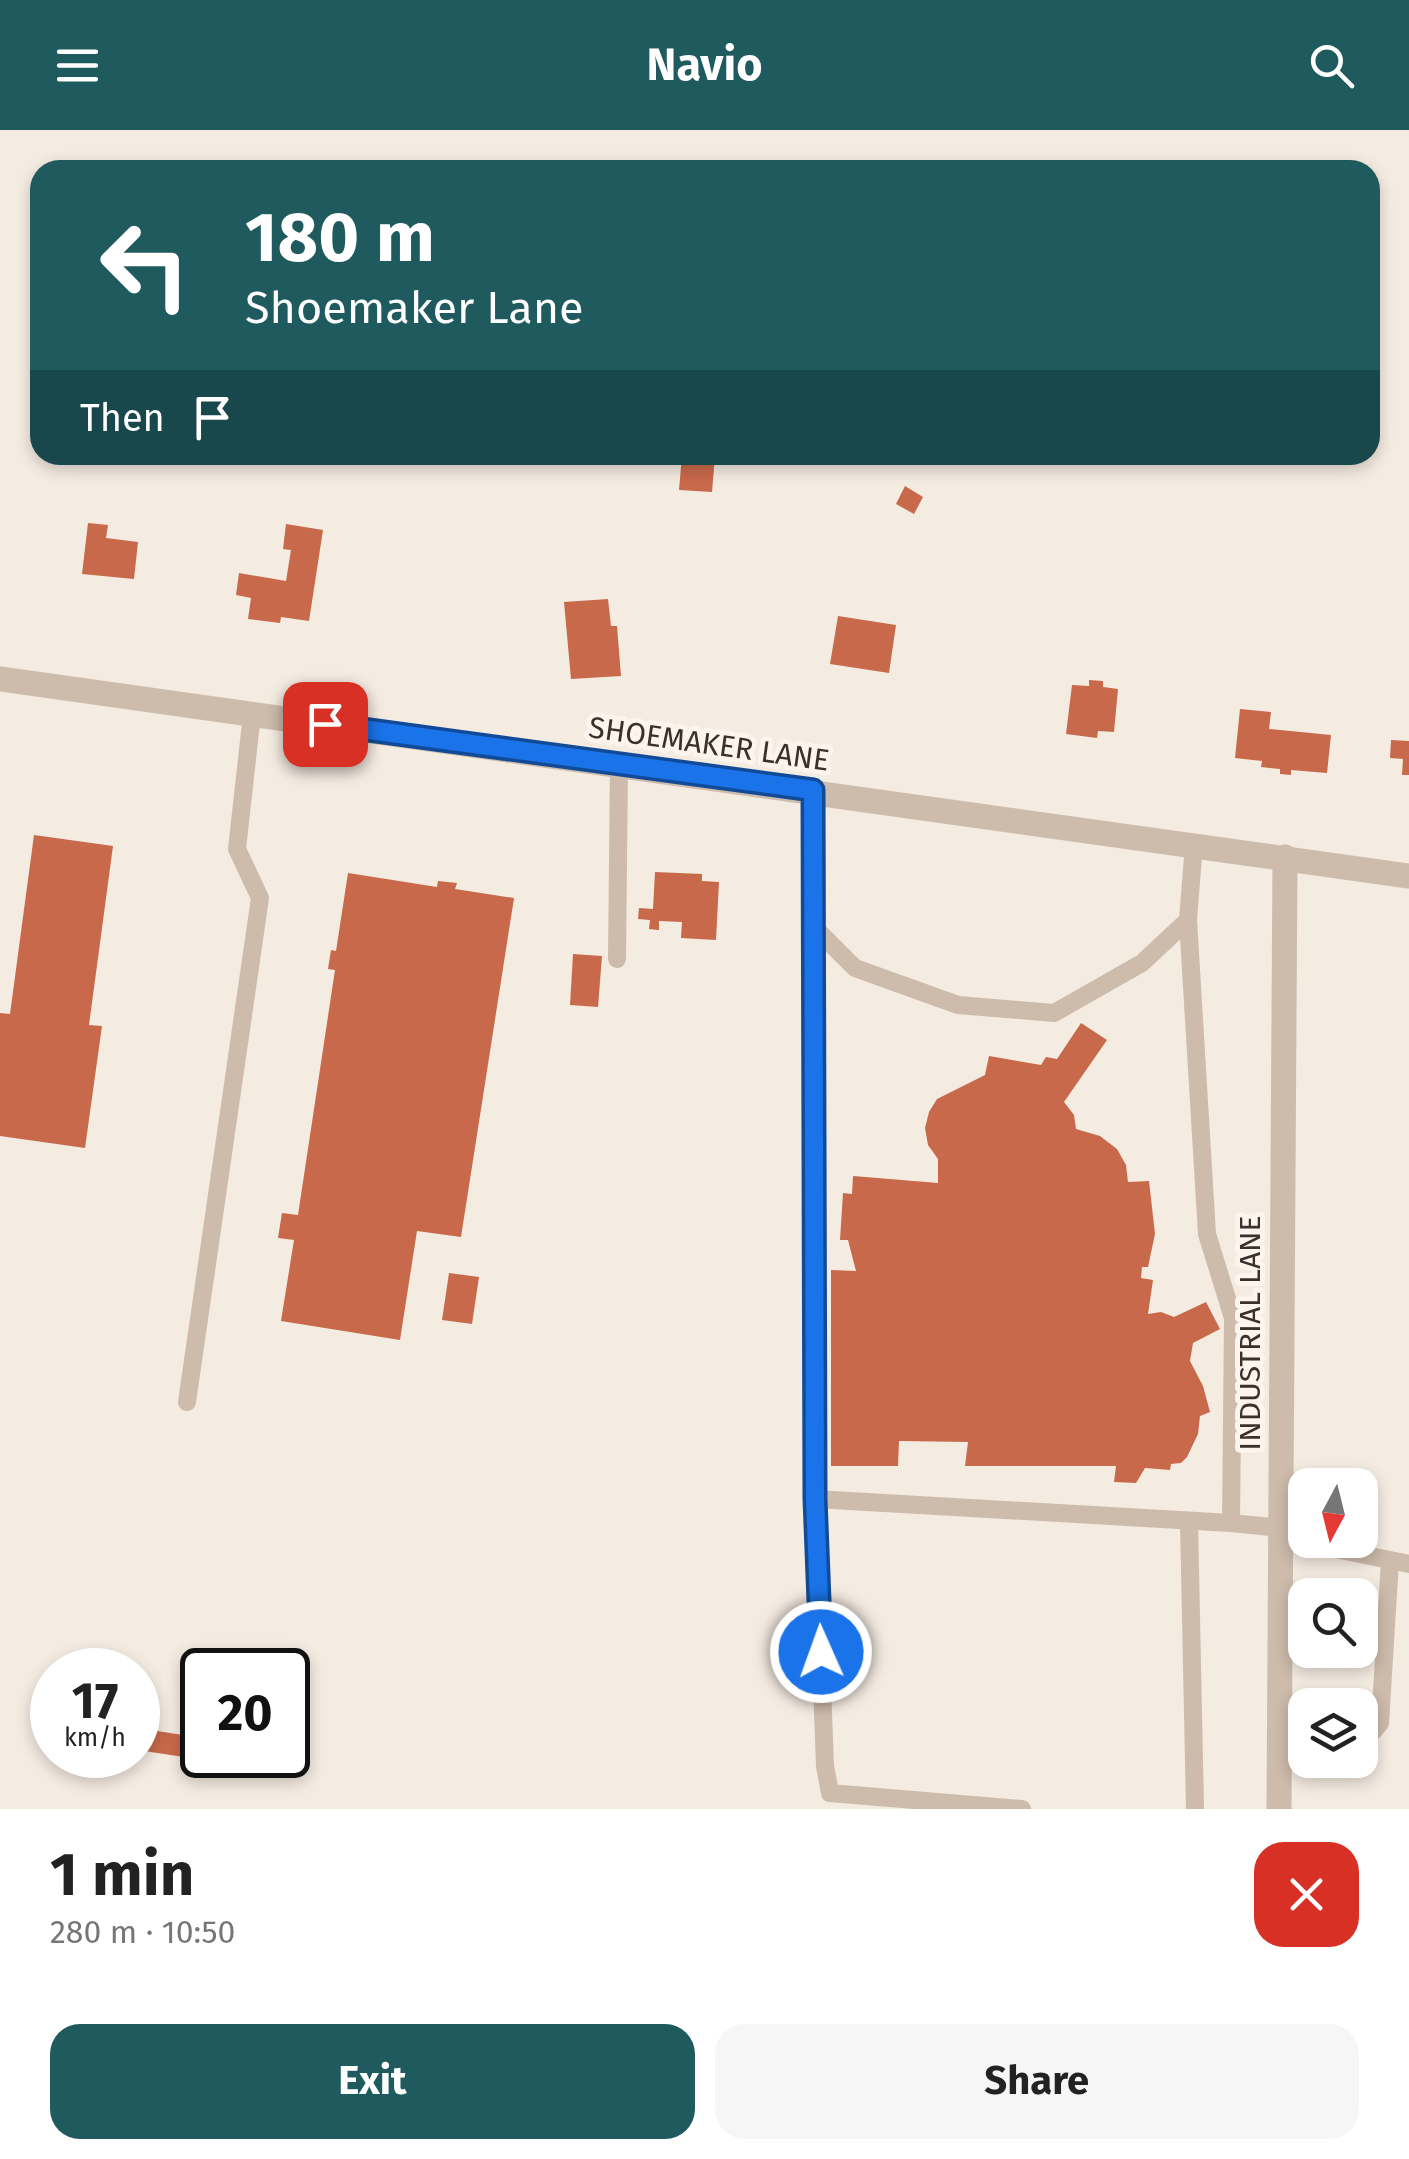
<!DOCTYPE html>
<html lang="en">
<head>
<meta charset="utf-8">
<style>
  body { margin:0; font-family:"Fira Sans",sans-serif; background:#f6f6f6; color:#222; height:100vh; display:flex; flex-direction:column; font-size:38px; white-space:nowrap }
  * { box-sizing:border-box; margin:0 }
  p { font-size:32px; color:#767676 }
  .icon { flex:none; width:55px; height:55px; fill:none; stroke:currentColor; stroke-width:2; stroke-linecap:round; stroke-linejoin:round }
  .map { position:relative; height:1679px; overflow:hidden }
  .side { display:flex; flex-direction:column; background:#fff; flex:1 }
  .side>* { flex:none }
  .guide { position:absolute; left:30px; top:30px; width:1350px; height:305px; border-radius:30px; box-shadow:0 5px 15px #0003; background:#1f5a5e; color:#fff; overflow:hidden }
  .needle { width:65px; rotate:187deg }
  .controls { position:absolute; left:1288px; top:1338px; display:grid; gap:20px }
  .controls a { display:grid; place-items:center; width:90px; height:90px; border-radius:20px; background:#fff; box-shadow:0 5px 15px #0003; font-size:50px }
  .speed { position:absolute; left:30px; top:1518px; display:flex; gap:20px; font-size:50px; font-weight:700; text-align:center }
  .speed>* { display:grid; place-content:center; width:130px; height:130px; border-radius:50%; background:#fff; box-shadow:0 5px 15px #0003; line-height:1 }
  .speed small { font-size:25px; font-weight:400 }
  .speed .limit { border:5px solid #111; border-radius:15px; background:#fff; color:#111 }
  .pin { position:absolute; display:grid; place-items:center; width:85px; height:85px; color:#fff; margin:-42px; border-radius:20px; box-shadow:0 5px 15px #0006 }
  .me { position:absolute; width:110px; margin:-55px; rotate:358deg; stroke-linejoin:round; filter:drop-shadow(0 0 8px #0008) }
  .turn { display:flex; align-items:center; gap:35px; height:210px; padding:0 50px; font-size:45px }
  .turn .icon { width:130px; height:130px; stroke-width:2.5 }
  .turn b { display:block; font-size:70px; line-height:85px }
  .then { display:flex; align-items:center; height:95px; padding:0 50px; background:#0003; gap:20px; font-size:38px }
  .round { display:grid; place-items:center; flex:none; width:105px; height:105px; border-radius:30px; background:#f6f6f6 }
  .head { display:flex; align-items:center; justify-content:space-between; height:170px; padding:0 50px }
  h1 { font-size:60px; font-weight:700; line-height:75px }
  .cta { display:flex; gap:20px; margin-top:auto; padding:20px 50px }
  .cta a { flex:1; height:115px; border-radius:30px; background:#1f5a5e; color:#fff; font-size:40px; font-weight:700; line-height:115px; text-align:center }
  .cta a+a { background:#f6f6f6; color:#222 }
  header { display:flex; justify-content:space-between; align-items:center; height:130px; padding:0 50px; background:#1f5a5e; color:#fff; font-size:45px; font-weight:700 }
  .map>svg:first-child { display:block }
  .building { fill:#c8694b }
  .lines { fill:none; stroke-linecap:round; stroke-linejoin:round }
  .service { stroke:#cdbbac; stroke-width:18 }
  .minor { stroke:#cdbbac; stroke-width:25 }
  .tertiary { stroke:#cdbbac; stroke-width:25 }
  .route-casing { stroke:#114b97; stroke-width:25 }
  .route { stroke:#1a73e8; stroke-width:18 }
  .labels { text-anchor:middle; dominant-baseline:central; stroke-width:10; stroke-linejoin:round; paint-order:stroke }
  .street-label { font-size:30px; fill:#3b302b; stroke:#fbf5ee }
</style>
</head>
<body>
<header><svg class="icon" aria-label="menu" viewBox="0 0 24 24"><path d="M4 6h16M4 12h16M4 18h16"/></svg>Navio<svg class="icon" aria-label="search" viewBox="0 0 24 24"><circle cx="10" cy="10" r="6"/><path d="M15 15l6 6"/></svg></header>
<div class="map">
<svg width="1409" height="1679" viewBox="0 0 1409 1679">
  <rect width="100%" height="100%" fill="#f4ebe1"/>
  <g class="building">
    <polygon points="682,325 715,325 712,362 679,360"/>
    <polygon points="905,356 923,367 914,384 896,374"/>
    <polygon points="88,393 108,395 106,408 138,412 134,449 82,444"/>
    <polygon points="286,394 323,400 309,491 281,487 280,493 248,489 251,468 236,465 239,443 286,451 291,420 283,419"/>
    <polygon points="608,469 611,496 617,496 621,546 571,549 564,472"/>
    <polygon points="838,486 896,495 889,543 830,534"/>
    <polygon points="1089,550 1103,551 1103,557 1118,559 1114,602 1098,601 1097,608 1066,604 1072,555 1089,556"/>
    <polygon points="1240,579 1271,582 1269,599 1331,605 1327,643 1291,640 1291,645 1280,644 1280,639 1261,637 1262,631 1235,628"/>
    <polygon points="1391,610 1409,611 1409,645 1402,645 1403,629 1390,628"/>
    <polygon points="34,705 113,716 89,895 102,896 85,1018 0,1006 0,883 10,884"/>
    <polygon points="655,742 702,744 702,751 719,752 716,810 681,808 682,792 659,791 659,800 649,799 650,790 638,789 639,778 653,779"/>
    <polygon points="348,743 437,757 438,751 457,753 455,759 514,768 461,1107 417,1101 400,1210 281,1191 294,1110 278,1108 282,1083 298,1085 335,840 328,839 331,820 336,821"/>
    <polygon points="573,824 602,826 598,877 570,875"/>
    <polygon points="1081,893 1107,910 1064,972 1074,985 1076,999 1100,1006 1117,1019 1126,1035 1128,1052 1149,1051 1155,1104 1148,1137 1142,1137 1141,1148 1153,1150 1148,1184 1161,1182 1174,1187 1206,1172 1220,1199 1193,1213 1190,1231 1203,1256 1210,1282 1200,1286 1198,1304 1187,1327 1181,1333 1171,1334 1170,1340 1145,1338 1136,1353 1114,1352 1116,1336 965,1336 968,1312 899,1311 898,1336 831,1336 831,1140 856,1141 848,1110 840,1110 843,1063 852,1064 853,1046 938,1053 938,1029 928,1015 925,998 929,982 937,969 985,945 989,926 1041,935 1046,927 1057,929"/>
    <polygon points="449,1143 479,1147 472,1194 442,1190"/>
    <polygon points="138,1598 202,1608 202,1625 211,1625 210,1631 138,1620"/>
  </g>
  <g class="lines">
    <g class="service">
      <polyline points="813,660 815,798 855,838 958,875 1054,883 1142,833 1188,790 1194,714"/>
      <polyline points="1188,790 1207,1104 1233,1188 1231,1393 1281,1398"/>
      <polyline points="815,798 815,1369"/>
      <polyline points="617,829 619,634"/>
      <polyline points="187,1272 260,768 237,719 252,584"/>
      <polyline points="1189,1391 1195,1679"/>
      <polyline points="1281,1408 1409,1434"/>
      <polyline points="1280,1612 1305,1615"/>
      <polyline points="1360,1617 1380,1593 1390,1431"/>
      <polyline points="1022,1679 830,1663 825,1636 815,1369 1231,1393"/>
    </g>
    <polyline class="minor" points="1279,1679 1285,727"/>
    <polyline class="tertiary" points="0,549 1409,746"/>
  </g>
  <g class="lines">
    <g class="route-casing">
      <polyline id="route" points="325,594 813,660 815,1369 821,1522"/>
    </g>
    <use href="#route" class="route"/>
  </g>
  <g class="labels">
    <g class="street-label">
      <text transform="translate(709 614) rotate(8)">SHOEMAKER LANE</text>
      <text transform="translate(1250 1203) rotate(-90)">INDUSTRIAL LANE</text>
    </g>
  </g>
</svg>
<div class="controls">
<a><svg class="needle" viewBox="-14 -14 28 28"><path d="M0-13l5 13h-10z" fill="#e53935"/><path d="M0 13l5-13h-10z" fill="#767676"/></svg></a>
<a><svg class="icon" aria-label="search" viewBox="0 0 24 24"><circle cx="10" cy="10" r="6"/><path d="M15 15l6 6"/></svg></a>
<a><svg class="icon" aria-label="layers" viewBox="0 0 24 24"><path d="M12 4l9 5-9 5-9-5zM3 14l9 5 9-5"/></svg></a>
</div>
<div class="speed"><div>17<small>km/h</small></div><div class="limit">20</div></div>
<div class="pin" style="left:325px;top:594px;background:#d93025"><svg class="icon" aria-label="arrive" viewBox="0 0 24 24"><path d="M6 21V4h12l-3 4 3 4H6"/></svg></div>
<svg class="me" style="left:821px;top:1522px" viewBox="-20 -20 40 40"><circle r="17" fill="#1a73e8" stroke="#fff" stroke-width="3"/><path d="M0-11L8 9 0 5-8 9z" fill="#fff"/></svg>
<div class="guide">
<div class="turn"><svg class="icon" aria-label="left" viewBox="0 0 24 24"><path d="M17 20v-9H6M10 6l-5 5 5 5"/></svg><div><b>180 m</b>Shoemaker Lane</div></div>
<div class="then">Then<svg class="icon" aria-label="arrive" viewBox="0 0 24 24"><path d="M6 21V4h12l-3 4 3 4H6"/></svg></div>
</div>
</div>
<section class="side">
<div class="head"><div><h1>1 min</h1><p>280 m · 10:50</p></div><a class="round" style="background:#d93025;color:#fff"><svg class="icon" aria-label="close" viewBox="0 0 24 24"><path d="M6 6l12 12M18 6L6 18"/></svg></a></div>
<div class="cta"><a>Exit</a><a>Share</a></div>
</section>
</body>
</html>
